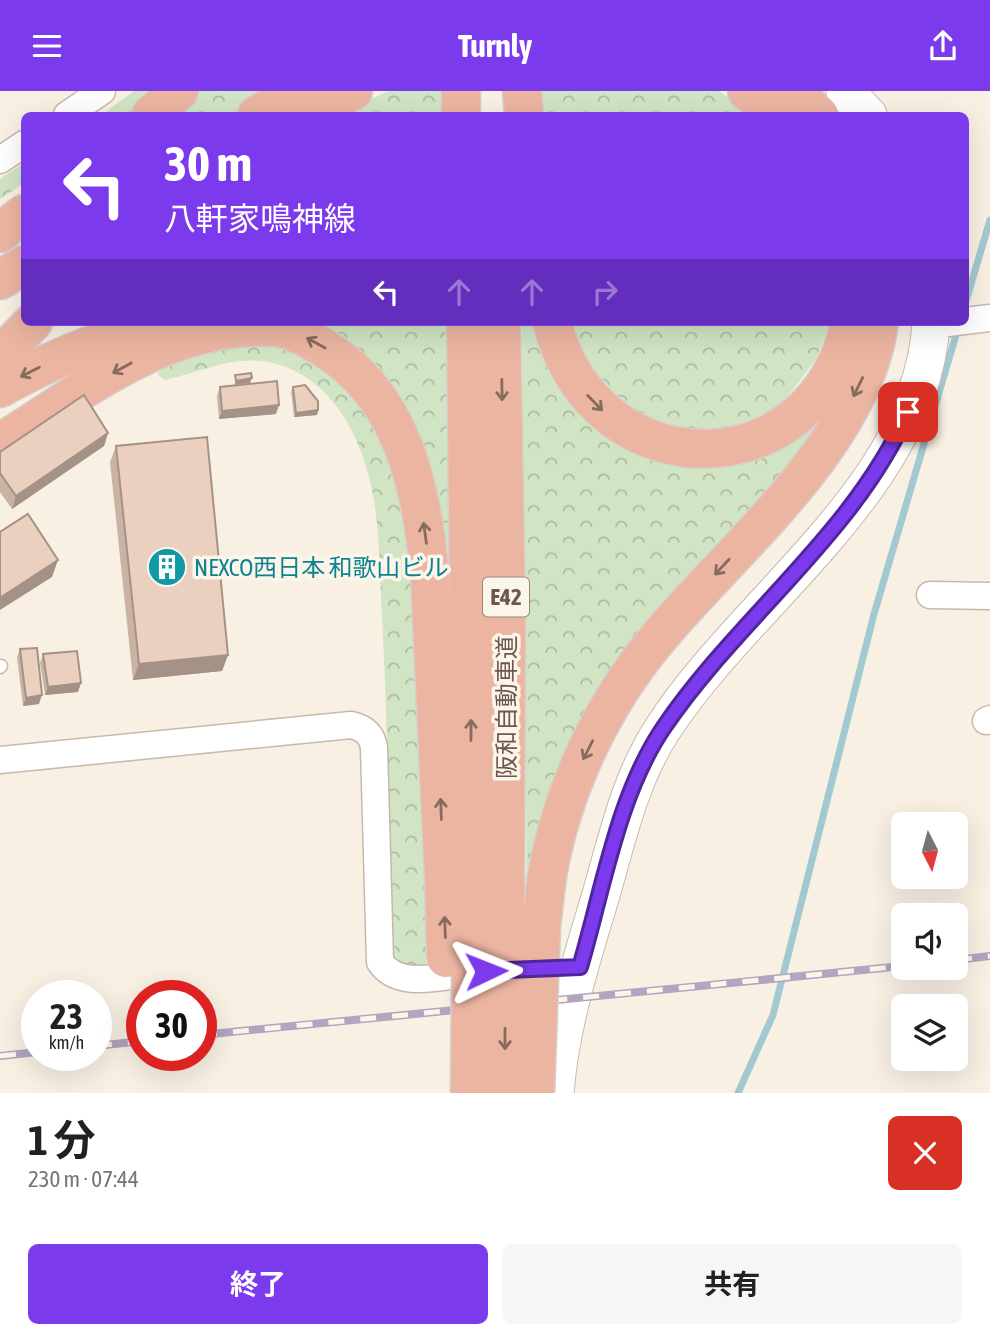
<!DOCTYPE html>
<html lang="ja">
<head>
<meta charset="utf-8">
<style>
  body { margin:0; font-family:"Asap Condensed","Noto Sans JP",sans-serif; background:#f6f6f6; color:#202124; height:100vh; display:flex; flex-direction:column; font-size:26px; white-space:nowrap }
  * { box-sizing:border-box; margin:0 }
  p { font-size:23px; color:#757577 }
  .icon { flex:none; width:38px; height:38px; fill:none; stroke:currentColor; stroke-width:2; stroke-linecap:round; stroke-linejoin:round }
  .map { position:relative; height:1002px; overflow:hidden }
  .panel { display:flex; flex-direction:column; background:#fff; flex:1 }
  .panel>* { flex:none }
  .top-card { position:absolute; left:21px; top:21px; width:948px; height:214px; border-radius:10px; box-shadow:0 7px 28px #0002; background:#7c3aed; color:#fff; overflow:hidden }
  .needle { width:46px; rotate:174deg }
  .tools { position:absolute; left:891px; top:721px; display:grid; gap:14px }
  .tools a { display:grid; place-items:center; width:77px; height:77px; border-radius:10px; background:#fff; box-shadow:0 7px 28px #0002; font-size:35px }
  .speed { position:absolute; left:21px; top:889px; display:flex; gap:14px; font-size:35px; font-weight:700; text-align:center }
  .speed>* { display:grid; place-content:center; width:91px; height:91px; border-radius:50%; background:#fff; box-shadow:0 7px 28px #0002; line-height:1 }
  .speed small { font-size:18px; font-weight:400 }
  .speed .limit { border:10px solid #d22; background:#fff; color:#111 }
  .pin { position:absolute; display:grid; place-items:center; width:60px; height:60px; color:#fff; margin:-30px; border-radius:14px; box-shadow:0 4px 10px #0006 }
  .me { position:absolute; width:77px; margin:-38px; rotate:88deg; stroke-linejoin:round; filter:drop-shadow(0 0 5px #0008) }
  .turn { display:flex; align-items:center; gap:24px; height:147px; padding:0 28px; font-size:32px }
  .turn .icon { width:91px; height:91px; stroke-width:2.5 }
  .turn b { display:block; font-size:49px; line-height:60px }
  .lanes { display:flex; align-items:center; height:66px; padding:0 28px; background:#0003; justify-content:center; gap:35px; direction:ltr }
  .lanes .off { opacity:.35 }
  .round { display:grid; place-items:center; flex:none; width:74px; height:74px; border-radius:10px; background:#f6f6f6 }
  .summary { display:flex; align-items:center; justify-content:space-between; height:119px; padding:0 28px }
  h1 { font-size:42px; font-weight:700; line-height:52px }
  .action { display:flex; gap:14px; margin-top:auto; padding:14px 28px }
  .action a { flex:1; height:80px; border-radius:10px; background:#7c3aed; color:#fff; font-size:28px; font-weight:700; line-height:80px; text-align:center }
  .action a+a { background:#f6f6f6; color:#202124 }
  header { display:flex; justify-content:space-between; align-items:center; height:91px; padding:0 28px; background:#7c3aed; color:#fff; font-size:32px; font-weight:700 }
  .map>svg:first-child { display:block }
  .forest { fill:url(#forest-crowns) }
  .lines { fill:none; stroke-linecap:round; stroke-linejoin:round }
  .stream { stroke:#a3c9d0; stroke-width:7 }
  .lane-casing { stroke:#c8b8ac; stroke-width:15 }
  .street-casing { stroke:#c8b8ac; stroke-width:29 }
  .secondary-casing { stroke:#cbb9aa; stroke-width:39 }
  .highway-casing { stroke:#d6d0cd; stroke-width:41 }
  .lane { stroke:#fff; stroke-width:12 }
  .street { stroke:#fff; stroke-width:26 }
  .secondary { stroke:#fff; stroke-width:37 }
  .highway { stroke:#ebb5a2; stroke-width:38 }
  .rail-casing { stroke:#b3a4c0; stroke-width:8 }
  .rail { stroke:#fcf5e9; stroke-width:5; stroke-dasharray:16; stroke-linecap:butt }
  .highway-bridge-casing { stroke:#d6d0cd; stroke-width:41; stroke-linecap:butt }
  .highway-bridge { stroke:#ebb5a2; stroke-width:38 }
  .wall { fill:#cab3a4 }
  .shaded-wall { fill:#a49286 }
  .building { fill:#ebd0bf; stroke:#a49286; stroke-width:2 }
  .oneway { stroke:#866b5e }
  .route-casing { stroke:#51269a; stroke-width:18 }
  .route { stroke:#7c3aed; stroke-width:12 }
  .labels { text-anchor:middle; dominant-baseline:central; stroke-width:7; stroke-linejoin:round; paint-order:stroke }
  .shield { fill:#fcf5e9; stroke:#98877c; stroke-width:2 }
  .shield-label { font-size:23px; font-weight:bold; fill:#6d584d }
  .culture-label { font-size:24px; fill:#0d838f; stroke:#fcf5e9; text-anchor:start }
  .street-label { font-size:24px; fill:#6d584d; stroke:#fcf5e9 }
</style>
</head>
<body>
<header><svg class="icon" aria-label="menu" viewBox="0 0 24 24"><path d="M4 6h16M4 12h16M4 18h16"/></svg>Turnly<svg class="icon" aria-label="share" viewBox="0 0 24 24"><path d="M12 15V3M7 8l5-5 5 5M5 13v7h14v-7"/></svg></header>
<div class="map">
<svg width="990" height="1002" viewBox="0 0 990 1002">
  <defs>
    <pattern id="forest-crowns" width="20" height="18" patternUnits="userSpaceOnUse" patternTransform="scale(1.75)"><rect width="20" height="18" fill="#d1e4c4"/><path d="M2 6a3 3 0 1 1 6 0M12 15a3 3 0 1 1 6 0" fill="none" stroke="#aebca1"/></pattern>
  </defs>
  <rect width="100%" height="100%" fill="#f9f0e4"/>
  <g class="forest">
    <polygon points="134,0 165,0 137,24 101,24"/>
    <polygon points="197,0 272,0 230,24 170,24"/>
    <polygon points="389,0 442,0 442,24 335,24"/>
    <polygon points="539,0 719,0 758,24 541,24"/>
    <polygon points="24,72 24,92 0,108 0,88"/>
    <polygon points="313,231 448,231 453,530 388,292 358,258"/>
    <polygon points="522,231 538,231 597,338 635,363 656,370 698,375 836,289 820,338 679,501 527,820"/>
    <polygon points="564,231 830,231 816,268 783,312 736,337 664,341 594,293"/>
    <path d="M290,253L338,280L396,369L419,524L427,874C412,874 397,876 390,860C389,748 388,637 382,525C379,469 381,411 360,358C347,325 326,295 293,279C246,257 210,279 165,289L158,284L162,275L211,255Z"/>
  </g>
  <g class="lines">
    <g class="stream">
      <polyline points="966,210 990,129"/>
      <polyline points="738,1002 773,924 874,523 958,237"/>
    </g>
    <g class="lane-casing">
      <polyline id="lane" points="0,576 1,575"/>
    </g>
    <g class="street-casing">
      <g id="street">
        <polyline points="67,24 102,0"/>
        <polyline points="0,69 24,53"/>
        <polyline points="931,234 990,227"/>
        <polyline points="930,504 990,505"/>
        <polyline points="986,630 990,628"/>
        <path d="M0,669L351,634C364,637 372,643 374,657L380,871C399,900 446,884 476,881"/>
      </g>
    </g>
    <g class="secondary-casing">
      <g id="secondary">
        <polyline points="845,0 868,24"/>
        <path d="M555,1002C560,936 581,870 600,807C617,749 629,690 662,639C744,510 923,395 931,231"/>
      </g>
    </g>
    <g class="highway-casing">
      <g id="highway">
        <polyline points="461,0 461,24"/>
        <polyline points="522,0 524,24"/>
        <polyline points="747,0 781,24"/>
        <polyline points="793,0 819,24"/>
        <polyline points="151,24 179,0"/>
        <polyline points="257,24 300,0"/>
        <polyline points="304,24 353,0"/>
        <polyline points="0,142 24,123"/>
        <polyline points="0,189 24,174"/>
        <path d="M248,231C273,232 298,241 319,254C403,302 422,397 430,486L444,786"/>
        <polyline points="466,231 472,781"/>
        <polyline points="501,231 506,525 505,782"/>
        <path d="M552,231C595,401 816,399 850,231"/>
        <polyline points="0,265 33,231"/>
        <path d="M0,297C56,266 115,240 179,234"/>
        <path d="M0,352C85,299 169,230 274,236"/>
        <path d="M547,785C562,699 601,615 658,547C732,458 864,352 879,231"/>
      </g>
    </g>
    <use href="#lane" class="lane"/>
    <use href="#street" class="street"/>
    <use href="#secondary" class="secondary"/>
    <use href="#highway" class="highway"/>
    <g class="rail-casing">
      <g id="rail">
        <polyline points="956,869 990,865"/>
        <polyline points="201,944 903,875"/>
        <polyline points="96,955 142,950"/>
        <polyline points="0,965 37,961"/>
      </g>
    </g>
    <use href="#rail" class="rail"/>
    <g class="highway-bridge-casing">
      <g id="highway-bridge">
        <polyline points="444,786 446,867"/>
        <polyline points="470,1002 472,781"/>
        <polyline points="505,1002 505,782"/>
        <polyline points="535,1002 541,835 547,785"/>
      </g>
    </g>
    <use href="#highway-bridge" class="highway-bridge"/>
  </g>
  <g class="wall">
    <polygon points="220,296 276,323 219,328 217,305"/>
    <polygon points="293,296 318,319 317,324 294,326 291,300"/>
    <polygon points="108,342 104,355 12,418 0,401 0,361"/>
    <polygon points="116,355 228,564 222,580 133,589 110,371"/>
    <polygon points="20,558 39,613 23,615 17,566"/>
    <polygon points="43,563 78,601 45,604 40,572"/>
  </g>
  <g class="shaded-wall">
    <polygon points="252,287 250,292 234,294 236,290"/>
    <polygon points="279,314 276,323 219,328 222,320"/>
    <polygon points="318,319 317,324 294,326 296,322"/>
    <polygon points="108,342 104,355 12,418 16,405"/>
    <polygon points="58,469 52,486 0,519 0,507"/>
    <polygon points="228,564 222,580 133,589 139,573"/>
    <polygon points="81,592 78,601 45,604 48,596"/>
    <polygon points="42,604 39,613 23,615 26,607"/>
  </g>
  <g class="building">
    <polygon points="251,282 252,287 236,290 235,284"/>
    <polygon points="277,290 279,314 222,320 220,296"/>
    <polygon points="305,294 318,310 318,319 296,322 293,296"/>
    <polygon points="84,304 108,342 16,405 0,382 0,361"/>
    <polygon points="207,346 228,564 139,573 116,355"/>
    <polygon points="28,423 58,469 0,507 0,441"/>
    <polygon points="37,557 42,604 26,607 20,558"/>
    <polygon points="77,560 81,592 48,596 43,563"/>
  </g>
  <defs><path id="oneway-shaft" d="M-6 0H5M1.5-3L5.5 0L1.5 3" fill="none" stroke-width="1.6" stroke-linecap="round" stroke-linejoin="round" transform="scale(1.75)"/></defs>
  <g class="oneway">
    <use href="#oneway-shaft" transform="translate(316 252) rotate(-151)"/>
    <use href="#oneway-shaft" transform="translate(122 277) rotate(151)"/>
    <use href="#oneway-shaft" transform="translate(30 281) rotate(153)"/>
    <use href="#oneway-shaft" transform="translate(858 296) rotate(116)"/>
    <use href="#oneway-shaft" transform="translate(502 299) rotate(89)"/>
    <use href="#oneway-shaft" transform="translate(595 312) rotate(46)"/>
    <use href="#oneway-shaft" transform="translate(425 442) rotate(-98)"/>
    <use href="#oneway-shaft" transform="translate(722 476) rotate(133)"/>
    <use href="#oneway-shaft" transform="translate(471 639) rotate(-90)"/>
    <use href="#oneway-shaft" transform="translate(588 659) rotate(117)"/>
    <use href="#oneway-shaft" transform="translate(441 718) rotate(-92)"/>
    <use href="#oneway-shaft" transform="translate(445 836) rotate(-92)"/>
    <use href="#oneway-shaft" transform="translate(505 948) rotate(90)"/>
  </g>
  <g class="lines">
    <g class="route-casing">
      <path id="route" d="M486,880L580,876C603,798 618,703 664,636C738,527 854,443 908,321"/>
    </g>
    <use href="#route" class="route"/>
  </g>
  <defs>
    <g id="building-disc" transform="scale(2.0125)"><circle r="9.5" fill="#0f9aa8" stroke="#fcf5e9"/><path d="M-4-6H4V6H1V3H-1V6H-4ZM-2.5-4.3h1.7v1.8h-1.7ZM.8-4.3h1.7v1.8H.8ZM-2.5-1h1.7V.8h-1.7ZM.8-1h1.7V.8H.8Z" fill="#fff"/></g>
  </defs>
  <g fill-rule="evenodd">
    <use href="#building-disc" x="167" y="476"/>
  </g>
  <g class="labels">
    <rect class="shield" x="483" y="486.5" width="46" height="39" rx="5"/>
    <g class="shield-label">
      <text x="506" y="506">E42</text>
    </g>
    <g class="culture-label">
      <text x="194" y="476">NEXCO西日本 和歌山ビル</text>
    </g>
    <g class="street-label">
      <text transform="translate(506 616) rotate(-90)">阪和自動車道</text>
    </g>
  </g>
</svg>
<div class="tools">
<a><svg class="needle" viewBox="-14 -14 28 28"><path d="M0-13l5 13h-10z" fill="#e53935"/><path d="M0 13l5-13h-10z" fill="#757577"/></svg></a>
<a><svg class="icon" aria-label="sound" viewBox="0 0 24 24"><path d="M4 9h4l5-4v14l-5-4H4zM17 9q2 3 0 6"/></svg></a>
<a><svg class="icon" aria-label="layers" viewBox="0 0 24 24"><path d="M12 4l9 5-9 5-9-5zM3 14l9 5 9-5"/></svg></a>
</div>
<div class="speed"><div>23<small>km/h</small></div><div class="limit">30</div></div>
<div class="pin" style="left:908px;top:321px;background:#d93025"><svg class="icon" aria-label="arrive" viewBox="0 0 24 24"><path d="M6 21V4h12l-3 4 3 4H6"/></svg></div>
<svg class="me" style="left:486px;top:880px" viewBox="-20 -20 40 40"><path d="M0-17L14 15 0 8-14 15z" fill="#7c3aed" stroke="#fff" stroke-width="4"/></svg>
<div class="top-card">
<div class="turn"><svg class="icon" aria-label="left" viewBox="0 0 24 24"><path d="M17 20v-9H6M10 6l-5 5 5 5"/></svg><div><b>30 m</b>八軒家鳴神線</div></div>
<div class="lanes"><svg class="icon" aria-label="left" viewBox="0 0 24 24"><path d="M17 20v-9H6M10 6l-5 5 5 5"/></svg><svg class="icon off" aria-label="ahead" viewBox="0 0 24 24"><path d="M12 20V5M6 11l6-6 6 6"/></svg><svg class="icon off" aria-label="ahead" viewBox="0 0 24 24"><path d="M12 20V5M6 11l6-6 6 6"/></svg><svg class="icon off" aria-label="right" viewBox="0 0 24 24"><path d="M7 20v-9h11M14 6l5 5-5 5"/></svg></div>
</div>
</div>
<section class="panel">
<div class="summary"><div><h1>1 分</h1><p>230 m · 07:44</p></div><a class="round" style="background:#d93025;color:#fff"><svg class="icon" aria-label="close" viewBox="0 0 24 24"><path d="M6 6l12 12M18 6L6 18"/></svg></a></div>
<div class="action"><a>終了</a><a>共有</a></div>
</section>
</body>
</html>
